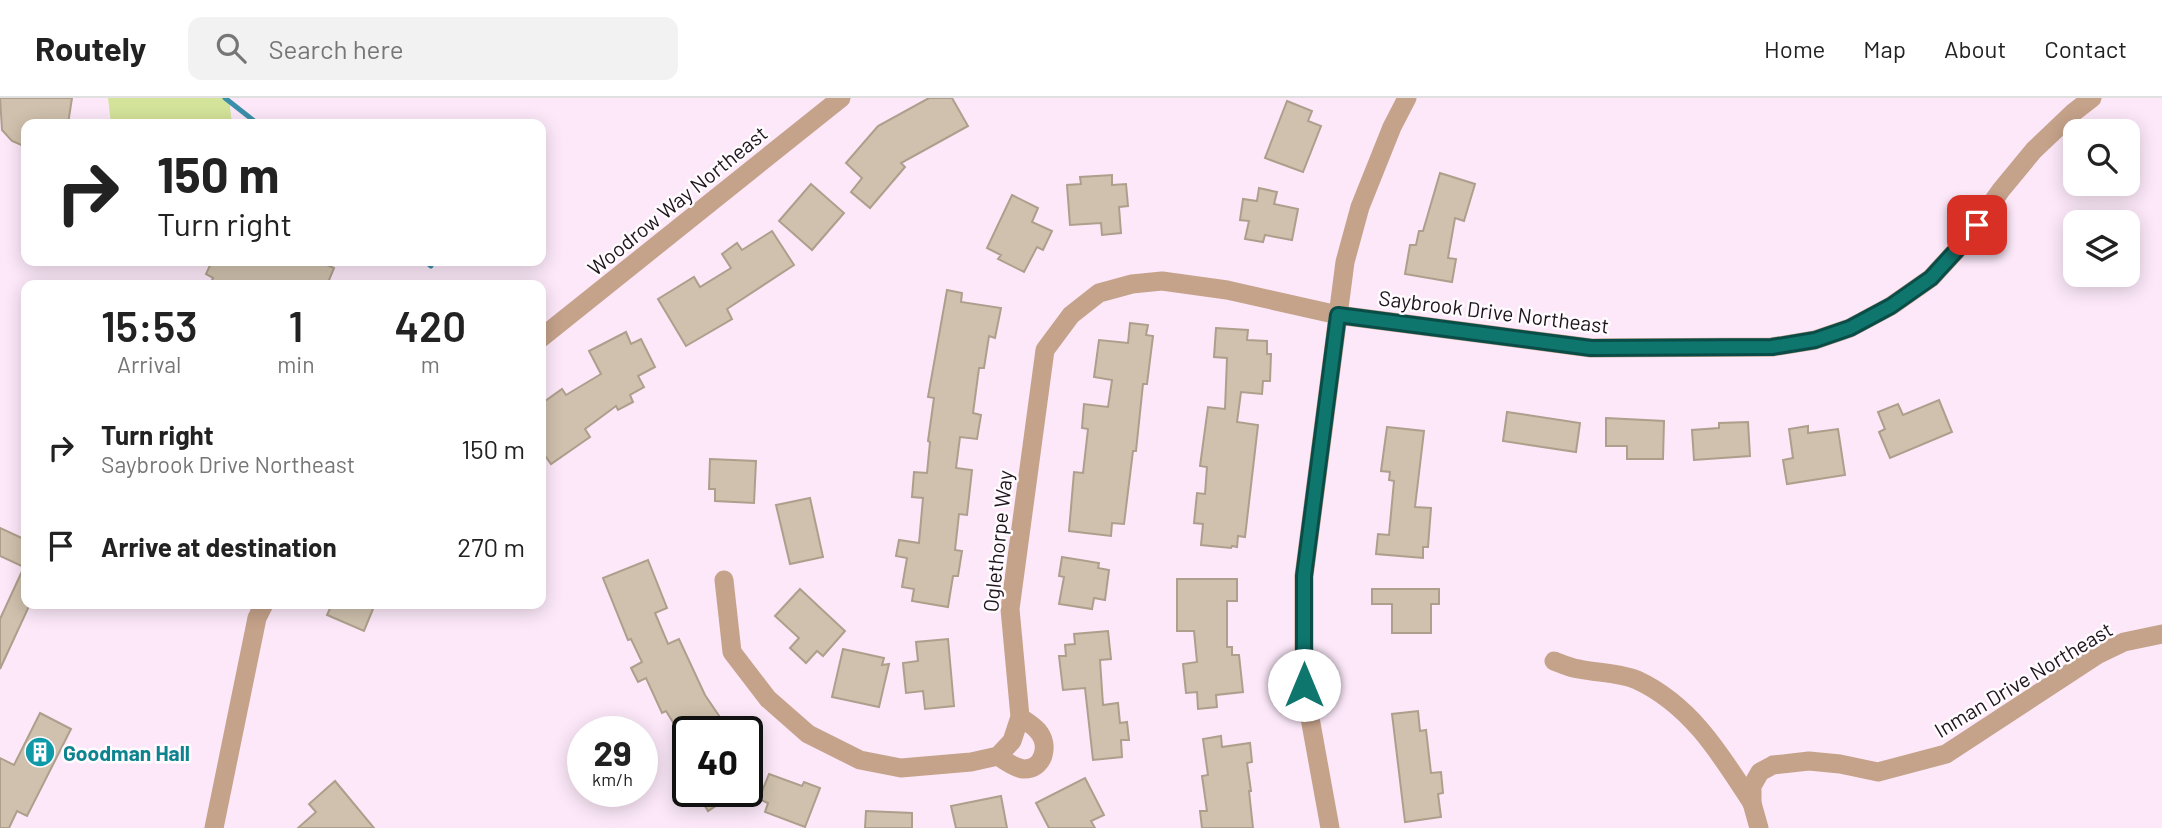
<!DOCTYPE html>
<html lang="en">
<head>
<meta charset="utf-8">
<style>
  body { margin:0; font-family:Barlow,sans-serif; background:#f2f2f2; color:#222; height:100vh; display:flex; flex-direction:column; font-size:26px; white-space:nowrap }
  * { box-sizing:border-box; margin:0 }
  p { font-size:23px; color:#767676 }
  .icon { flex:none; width:38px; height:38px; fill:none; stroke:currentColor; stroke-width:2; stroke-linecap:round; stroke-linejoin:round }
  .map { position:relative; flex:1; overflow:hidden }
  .sheet { position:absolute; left:21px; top:182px; width:525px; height:329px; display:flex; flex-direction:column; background:#fff; border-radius:14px; box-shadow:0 4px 18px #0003 }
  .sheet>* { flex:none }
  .guide { position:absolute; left:21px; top:21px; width:525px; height:147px; border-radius:14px; box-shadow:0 4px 18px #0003; background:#fff; color:#222; overflow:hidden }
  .tools { position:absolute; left:2063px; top:21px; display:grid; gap:14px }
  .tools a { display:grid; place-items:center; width:77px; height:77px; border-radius:14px; background:#fff; box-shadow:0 4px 18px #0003; font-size:35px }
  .speed { position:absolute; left:567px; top:618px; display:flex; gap:14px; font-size:35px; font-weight:700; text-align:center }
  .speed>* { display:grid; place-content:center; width:91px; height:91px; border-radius:50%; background:#fff; box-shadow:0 4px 18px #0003; line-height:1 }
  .speed small { font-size:18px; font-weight:400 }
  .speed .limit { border:4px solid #111; border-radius:10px; background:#fff; color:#111 }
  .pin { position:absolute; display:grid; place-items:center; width:60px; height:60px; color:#fff; margin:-30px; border-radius:14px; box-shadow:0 4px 10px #0006 }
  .me { position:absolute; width:77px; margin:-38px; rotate:0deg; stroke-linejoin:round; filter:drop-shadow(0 0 5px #0008) }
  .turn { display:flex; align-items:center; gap:24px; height:147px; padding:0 21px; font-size:32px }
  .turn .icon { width:91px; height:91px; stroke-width:2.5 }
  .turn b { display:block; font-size:49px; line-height:60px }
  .eta { display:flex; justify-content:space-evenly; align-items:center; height:119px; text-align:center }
  .eta b { font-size:42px; font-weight:600; line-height:49px }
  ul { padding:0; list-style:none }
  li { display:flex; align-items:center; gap:21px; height:98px; padding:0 21px }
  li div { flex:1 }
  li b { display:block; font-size:26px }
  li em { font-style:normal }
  header { display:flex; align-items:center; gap:42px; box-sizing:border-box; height:98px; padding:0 35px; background:#fff; border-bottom:2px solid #e0e0e0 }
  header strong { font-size:33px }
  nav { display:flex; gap:38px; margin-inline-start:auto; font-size:24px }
  .search { width:490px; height:63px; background:#f2f2f2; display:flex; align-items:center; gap:18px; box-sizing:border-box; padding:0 24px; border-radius:14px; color:#767676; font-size:26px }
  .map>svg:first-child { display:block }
  .green { fill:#d4e39a }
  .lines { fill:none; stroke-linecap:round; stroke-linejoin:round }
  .stream { stroke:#3a8faa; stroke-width:5 }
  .building { fill:#cfc1ad; stroke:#ad9f8c; stroke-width:2 }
  .minor { stroke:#c5a28a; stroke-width:19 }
  .route-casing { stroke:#0a4d48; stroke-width:18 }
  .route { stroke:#0f766e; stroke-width:12 }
  .labels { text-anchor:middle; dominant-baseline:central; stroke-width:5; stroke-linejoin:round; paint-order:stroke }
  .street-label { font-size:21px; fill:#1c151b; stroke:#fffbfe }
  .culture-label { font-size:21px; font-weight:bold; fill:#0d838f; stroke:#fffbfe; text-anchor:start }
</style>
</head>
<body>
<header>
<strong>Routely</strong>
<div class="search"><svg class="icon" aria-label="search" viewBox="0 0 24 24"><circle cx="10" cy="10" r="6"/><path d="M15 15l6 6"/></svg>Search here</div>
<nav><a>Home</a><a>Map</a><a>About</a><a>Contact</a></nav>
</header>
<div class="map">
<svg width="2162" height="730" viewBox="0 0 2162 730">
  <rect width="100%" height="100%" fill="#fce8f9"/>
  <polygon class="green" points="108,0 229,0 232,26 111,26"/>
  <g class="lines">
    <g class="stream">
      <polyline points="225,0 258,26"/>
      <polyline points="425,163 431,168"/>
    </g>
  </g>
  <g class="building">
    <polygon points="0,0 72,0 68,26 26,26 26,49 12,43 2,32"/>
    <polygon points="929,0 952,0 968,28 901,65 905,69 870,110 851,94 862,80 846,65 878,28"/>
    <polygon points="1287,3 1312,13 1308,23 1321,28 1303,74 1265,60"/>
    <polygon points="1440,75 1475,86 1464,123 1455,120 1448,160 1456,161 1452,184 1405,176 1410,147 1416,147 1419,133 1423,133"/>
    <polygon points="1112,77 1112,87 1126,86 1128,108 1119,109 1121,135 1102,137 1101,125 1070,127 1067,87 1081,86 1080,79"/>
    <polygon points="811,86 844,115 812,152 779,123"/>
    <polygon points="1259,90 1277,94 1274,106 1298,111 1292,142 1265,137 1263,144 1245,141 1249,123 1240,122 1243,101 1257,103"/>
    <polygon points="1012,97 1038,110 1032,124 1052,133 1043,152 1037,149 1024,174 998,161 1001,157 987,150"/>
    <polygon points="772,133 794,167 727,211 732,221 686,248 658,201 694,179 700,189 731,170 722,156 737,145 742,152"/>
    <polygon points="212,163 318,163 334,170 327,187 210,187 213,180 206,176"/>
    <polygon points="947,192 962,195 961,204 1001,210 995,240 989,238 984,270 979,270 973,315 981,317 977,341 960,339 956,370 972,372 967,417 959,416 955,452 962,453 958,478 953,478 948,509 912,503 914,491 902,489 907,460 896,458 899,442 919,445 923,400 912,399 914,374 927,375 930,344 928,343 934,300 928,299"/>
    <polygon points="1130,225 1148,227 1146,237 1153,238 1147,286 1143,286 1136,353 1133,353 1124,426 1112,425 1111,438 1069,433 1074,374 1083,375 1088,331 1082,330 1084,306 1108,309 1112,282 1094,279 1099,242 1128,245"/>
    <polygon points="1216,230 1248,232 1247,242 1267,243 1267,256 1271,256 1270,283 1263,283 1262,296 1241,294 1237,324 1258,327 1245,439 1238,438 1237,449 1232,448 1231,450 1201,447 1203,426 1194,425 1197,395 1205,396 1207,369 1200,368 1208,309 1225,311 1227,260 1214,259"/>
    <polygon points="626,234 631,246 641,241 655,269 638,278 644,289 630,297 633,304 618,312 616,308 585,331 590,339 551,366 541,352 541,306 562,291 566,297 601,276 589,253"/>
    <polygon points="1939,302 1952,334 1890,360 1879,334 1885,331 1878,314 1898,306 1903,317"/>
    <polygon points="1507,314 1580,325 1576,354 1503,343"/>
    <polygon points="1606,320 1664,323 1663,361 1627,361 1627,348 1606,348"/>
    <polygon points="1748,324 1750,358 1694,362 1692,332 1719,330 1719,325"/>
    <polygon points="1808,328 1808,335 1838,331 1845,377 1787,386 1783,362 1793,360 1789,331"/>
    <polygon points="1387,329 1424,333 1415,409 1431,410 1428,449 1423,449 1423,460 1376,456 1378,436 1389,437 1394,383 1389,382 1390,374 1381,373"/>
    <polygon points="710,361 756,363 754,405 715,403 715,391 709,391"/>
    <polygon points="810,400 823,459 790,466 776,407"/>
    <polygon points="0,430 26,442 26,506 30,506 0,571 0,521 24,469 0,458"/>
    <polygon points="1062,459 1099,465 1098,470 1109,472 1105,502 1094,500 1092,511 1059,506 1064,479 1059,478"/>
    <polygon points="648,462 667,510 655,515 668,546 679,541 705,597 730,634 679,634 666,613 662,615 646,580 638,584 631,570 642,564 631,541 628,542 603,480"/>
    <polygon points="1177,481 1237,481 1237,503 1227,503 1227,549 1232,549 1232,557 1239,557 1243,594 1216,597 1217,609 1198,611 1197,594 1186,595 1183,566 1197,564 1194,533 1177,533"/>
    <polygon points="800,491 845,533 823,558 817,553 806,565 790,550 799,540 775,518"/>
    <polygon points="1372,491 1439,491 1439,506 1431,506 1431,535 1392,535 1392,506 1372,506"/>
    <polygon points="332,506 375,506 364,533 327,517"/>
    <polygon points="1108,533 1111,561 1100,562 1103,607 1118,605 1120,625 1127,624 1129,642 1121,642 1122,659 1093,662 1085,590 1063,592 1059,558 1066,558 1065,547 1075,546 1074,536"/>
    <polygon points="948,541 954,608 925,611 923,593 906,595 903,565 918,563 916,544"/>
    <polygon points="843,551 884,560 882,567 889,566 879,609 832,599"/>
    <polygon points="1418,613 1420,633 1426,632 1431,675 1441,674 1443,695 1438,696 1441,719 1405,724 1392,616"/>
    <polygon points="40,615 71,631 27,718 17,713 9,730 0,730 0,660 14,667"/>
    <polygon points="1221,638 1222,649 1250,645 1252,664 1247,665 1251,693 1249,693 1253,730 1202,730 1200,713 1207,713 1202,678 1208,677 1203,641"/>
    <polygon points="769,676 802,688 804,684 820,690 805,729 765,714 768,705 759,701"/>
    <polygon points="1085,680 1104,717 1091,723 1095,730 1049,730 1036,705"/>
    <polygon points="335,683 374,730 298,730 316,714 309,706"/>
    <polygon points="696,693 719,693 725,702 708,713"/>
    <polygon points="1001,698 1007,730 956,730 951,708"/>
    <polygon points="866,713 912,715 912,730 865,730"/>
  </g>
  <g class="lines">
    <g class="minor">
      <polyline points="541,240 841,0"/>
      <polyline points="724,482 732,554 768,601 808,636 860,662 901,670 971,664 998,658 1012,643 1020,619 1010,511 1045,252 1071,217 1099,195 1132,186 1162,183 1227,192 1338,217 1591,250 1772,249 1815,242 1850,230 1891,208 1931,180 1964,144 2001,92 2034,52 2074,14 2092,0"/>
      <path d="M1554,563C1562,566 1570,570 1579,571C1597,575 1619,574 1637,582C1691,607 1721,657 1752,705"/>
      <path d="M998,658C1005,663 1015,670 1023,671C1044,672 1050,647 1038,633C1034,628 1026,623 1020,619"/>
      <polyline points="214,730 257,520 264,506"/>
      <polyline points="1330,730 1304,587 1304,478 1345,164 1360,109 1392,29 1407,0"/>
      <polyline points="1759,730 1752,705 1752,688 1760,674 1773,667 1809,663 1840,666 1878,674 1946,656 2097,557 2124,544 2162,536"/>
    </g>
  </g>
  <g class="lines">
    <g class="route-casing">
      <polyline id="route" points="1304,587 1304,478 1338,217 1591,250 1772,249 1815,242 1850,230 1891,208 1931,180 1964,144 1977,127"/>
    </g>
    <use href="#route" class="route"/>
  </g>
  <defs>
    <g id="building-disc" transform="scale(1.575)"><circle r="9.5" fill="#0f9aa8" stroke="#fffbfe"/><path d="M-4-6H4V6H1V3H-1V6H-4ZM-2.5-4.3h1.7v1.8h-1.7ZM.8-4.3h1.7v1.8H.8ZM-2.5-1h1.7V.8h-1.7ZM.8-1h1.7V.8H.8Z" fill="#fff"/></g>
  </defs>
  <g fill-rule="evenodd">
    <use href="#building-disc" x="40" y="654"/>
  </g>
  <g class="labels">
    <g class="street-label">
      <text transform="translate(677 102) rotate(-39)">Woodrow Way Northeast</text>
      <text transform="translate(1494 213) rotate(7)">Saybrook Drive Northeast</text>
      <text transform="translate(997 443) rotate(-84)">Oglethorpe Way</text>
      <text transform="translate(2023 581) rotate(-31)">Inman Drive Northeast</text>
    </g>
    <g class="culture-label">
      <text x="63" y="654">Goodman Hall</text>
    </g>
  </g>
</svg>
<div class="tools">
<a><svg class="icon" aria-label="search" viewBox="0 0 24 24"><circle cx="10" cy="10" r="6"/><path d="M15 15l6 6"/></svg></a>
<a><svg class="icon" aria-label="layers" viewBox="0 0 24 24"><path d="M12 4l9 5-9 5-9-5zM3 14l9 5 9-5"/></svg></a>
</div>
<div class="speed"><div>29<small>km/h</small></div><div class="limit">40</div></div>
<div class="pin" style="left:1977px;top:127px;background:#d93025"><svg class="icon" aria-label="arrive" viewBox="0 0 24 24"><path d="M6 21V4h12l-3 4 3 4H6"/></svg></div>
<svg class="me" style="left:1304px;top:587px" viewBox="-20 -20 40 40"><circle r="19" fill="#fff"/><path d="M0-13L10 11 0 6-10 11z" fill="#0f766e"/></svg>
<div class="guide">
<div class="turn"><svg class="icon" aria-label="right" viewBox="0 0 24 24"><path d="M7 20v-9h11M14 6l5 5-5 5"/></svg><div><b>150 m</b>Turn right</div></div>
</div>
<section class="sheet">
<div class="eta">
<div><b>15:53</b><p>Arrival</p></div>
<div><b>1</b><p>min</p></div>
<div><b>420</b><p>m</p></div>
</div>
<ul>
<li><svg class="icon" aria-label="right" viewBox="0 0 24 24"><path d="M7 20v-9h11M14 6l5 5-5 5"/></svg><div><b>Turn right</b><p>Saybrook Drive Northeast</p></div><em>150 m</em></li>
<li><svg class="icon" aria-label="arrive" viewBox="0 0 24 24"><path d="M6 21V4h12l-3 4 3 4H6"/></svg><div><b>Arrive at destination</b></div><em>270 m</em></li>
</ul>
</section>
</div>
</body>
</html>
